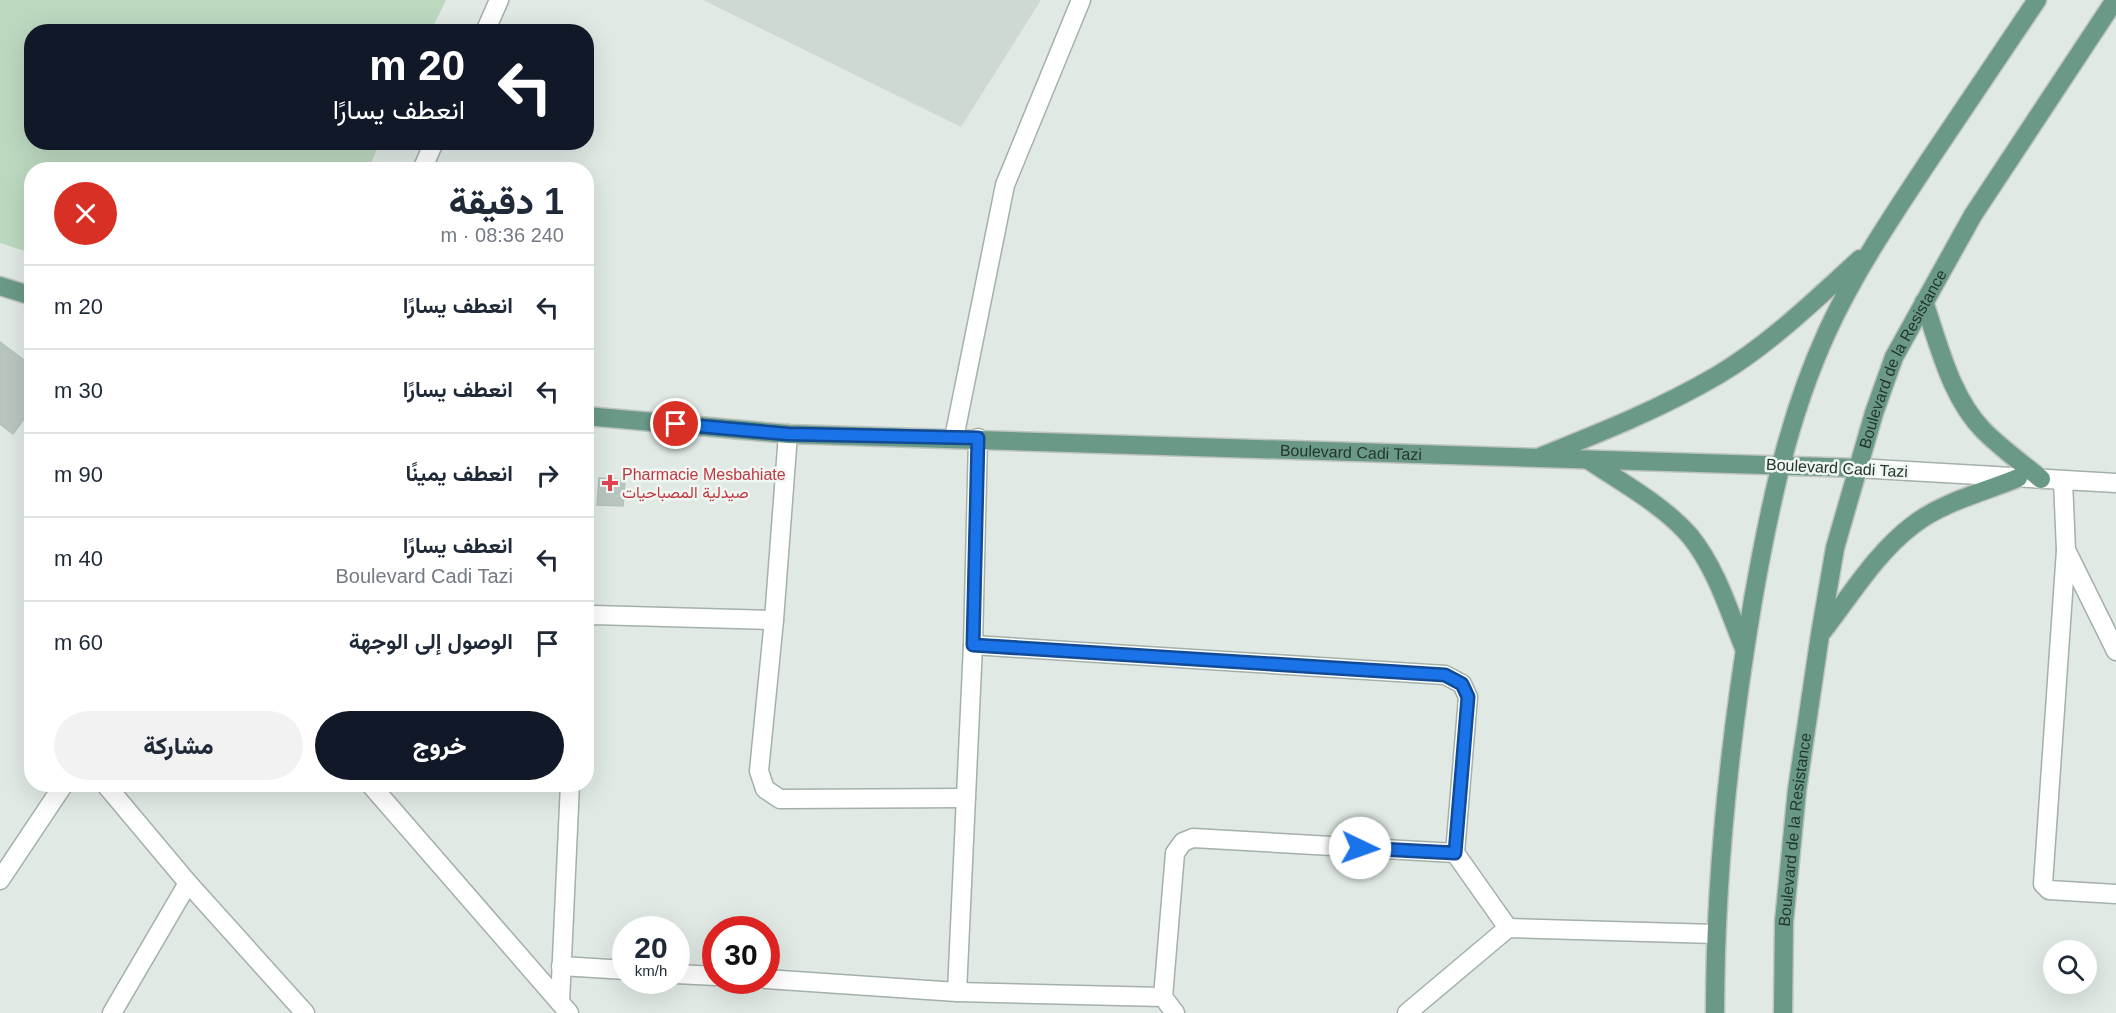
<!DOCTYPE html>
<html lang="ar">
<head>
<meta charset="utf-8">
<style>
  body { margin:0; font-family:Helvetica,Vazirmatn,sans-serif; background:#f2f2f3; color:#1f2937; direction:rtl; height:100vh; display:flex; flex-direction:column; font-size:22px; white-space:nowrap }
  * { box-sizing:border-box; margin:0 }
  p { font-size:20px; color:#747a83 }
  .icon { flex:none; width:33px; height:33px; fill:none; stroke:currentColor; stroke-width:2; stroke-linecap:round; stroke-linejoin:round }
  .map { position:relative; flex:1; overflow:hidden; direction:ltr }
  .side { position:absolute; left:24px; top:162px; width:570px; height:630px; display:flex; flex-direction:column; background:#fff; border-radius:24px; box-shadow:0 6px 24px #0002; direction:rtl }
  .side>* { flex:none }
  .top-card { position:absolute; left:24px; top:24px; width:570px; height:126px; border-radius:24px; box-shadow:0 6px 24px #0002; direction:rtl; background:#111827; color:#fff; overflow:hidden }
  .controls { position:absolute; left:2043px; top:940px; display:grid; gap:12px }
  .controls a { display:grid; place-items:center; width:54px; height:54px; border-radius:50%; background:#fff; box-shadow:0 6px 24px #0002; font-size:30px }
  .speed { position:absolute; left:612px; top:916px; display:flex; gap:12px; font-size:30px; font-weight:700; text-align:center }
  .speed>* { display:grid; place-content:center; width:78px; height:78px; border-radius:50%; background:#fff; box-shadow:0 6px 24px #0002; line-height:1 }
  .speed small { font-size:15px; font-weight:400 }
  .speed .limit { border:9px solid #d22; background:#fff; color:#111 }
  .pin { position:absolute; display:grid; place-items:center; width:51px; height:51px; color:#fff; margin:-26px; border:3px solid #fff; border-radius:50%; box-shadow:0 2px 6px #0007 }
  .me { position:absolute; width:66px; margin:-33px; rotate:93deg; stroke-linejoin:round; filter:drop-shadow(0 0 4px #0008) }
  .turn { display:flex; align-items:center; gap:21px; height:126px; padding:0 30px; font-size:27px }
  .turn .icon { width:78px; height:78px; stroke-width:2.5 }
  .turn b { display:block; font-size:42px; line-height:51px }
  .round { display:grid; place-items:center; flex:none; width:63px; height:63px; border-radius:32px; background:#f2f2f3 }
  .head { display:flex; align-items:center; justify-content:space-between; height:102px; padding:0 30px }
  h1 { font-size:36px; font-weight:800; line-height:45px }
  .cta { display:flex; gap:12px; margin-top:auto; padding:12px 30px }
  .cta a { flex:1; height:69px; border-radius:36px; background:#111827; color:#fff; font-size:24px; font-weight:800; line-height:69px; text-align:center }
  .cta a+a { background:#f2f2f3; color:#1f2937 }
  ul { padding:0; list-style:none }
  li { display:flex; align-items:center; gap:18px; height:84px; padding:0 30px; border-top:2px solid #e0e1e3 }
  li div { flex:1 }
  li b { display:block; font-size:22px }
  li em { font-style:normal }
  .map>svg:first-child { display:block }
  .built { fill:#cfd9d3 }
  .green { fill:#bcd8bf }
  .building { fill:#b9c6bf; stroke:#b4c2ba; stroke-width:1.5 }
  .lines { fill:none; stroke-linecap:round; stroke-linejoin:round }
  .minor-casing { stroke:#a4b0aa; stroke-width:21 }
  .major-casing { stroke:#bdc3c1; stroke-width:21 }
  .minor { stroke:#fff; stroke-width:18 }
  .major { stroke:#6a9985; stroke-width:18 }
  .route-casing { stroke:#114b97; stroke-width:15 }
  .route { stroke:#1a73e8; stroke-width:10 }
  .health-dot { fill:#e0444e; stroke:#f0f6f2; stroke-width:2 }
  .labels { text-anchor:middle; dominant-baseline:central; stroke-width:5; stroke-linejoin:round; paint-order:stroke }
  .street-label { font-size:16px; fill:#23372f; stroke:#f0f6f2 }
  .health-label { font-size:16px; fill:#be3a42; stroke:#f0f6f2; text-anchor:start }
</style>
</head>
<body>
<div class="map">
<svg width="2116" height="1013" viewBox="0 0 2116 1013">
  <rect width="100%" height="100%" fill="#e0e9e4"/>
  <polygon class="built" points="703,0 1041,0 961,127"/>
  <polygon class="green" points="0,0 446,0 431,31 32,32 32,142 380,143 368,169 32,170 31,253 0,243"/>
  <g class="building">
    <polygon points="0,342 32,366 32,408 13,434 0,424"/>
    <polygon points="599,478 625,480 623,506 597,505"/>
  </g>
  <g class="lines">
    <g class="minor-casing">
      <g id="minor">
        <polyline points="485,32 499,0"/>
        <polyline points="422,170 434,142"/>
        <polyline points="788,434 774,620 759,771 765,789 780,799 966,798"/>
        <polyline points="954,438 1005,185 1081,0"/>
        <polyline points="1857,468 2116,483"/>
        <polyline points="2063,481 2066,550 2116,651"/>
        <polyline points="2066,550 2043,884 2049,890 2116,894"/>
        <polyline points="586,617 593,615 774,620"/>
        <polyline points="973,645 1445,675 1462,684 1468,697 1455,853 1508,928"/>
        <polyline points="105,784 188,883 305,1013"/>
        <polyline points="370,784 569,1013"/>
        <polyline points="0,880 64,784"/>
        <polyline points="561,966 626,970"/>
        <polyline points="676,974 716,976"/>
        <polyline points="766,979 957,992 1163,997"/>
        <polyline points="957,992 973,645 978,438"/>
        <polyline points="560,1002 570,784"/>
        <polyline points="112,1013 188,883"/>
        <polyline points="1175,1013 1163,997 1175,853 1183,842 1193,838 1455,853"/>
        <polyline points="1407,1013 1508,928 1715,934"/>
      </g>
    </g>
    <g class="major-casing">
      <g id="major">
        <polyline points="0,286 32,296"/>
        <path d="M1924,302C1939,345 1951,398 1984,431C2002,449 2022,463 2041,479"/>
        <path id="s1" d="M586,416L788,434L1857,468"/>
        <path d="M1542,456C1602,432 1662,408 1718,375C1770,344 1815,300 1860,259"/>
        <path d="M1590,461C1624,484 1663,505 1690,536C1716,568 1729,611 1744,648"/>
        <path d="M1823,631C1851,595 1876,553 1913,525C1942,502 1984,492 2018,478"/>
        <path d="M1715,1013C1715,875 1730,736 1753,600C1769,509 1788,417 1827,332C1855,271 1893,215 1930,159C1966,106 2001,53 2037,0"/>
        <path id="s2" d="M1783,1013L1784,922L1797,790L1820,635L1835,548L1874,413L1894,357L1973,215L2115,0"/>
      </g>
    </g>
    <use href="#minor" class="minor"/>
    <use href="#major" class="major"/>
  </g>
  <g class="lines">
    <g class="route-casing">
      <polyline id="route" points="676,424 788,434 978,438 973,645 1445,675 1462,684 1468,697 1455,853 1360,848"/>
    </g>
    <use href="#route" class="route"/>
  </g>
  <path class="health-dot" d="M607 474h6v6h6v6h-6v6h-6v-6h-6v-6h6z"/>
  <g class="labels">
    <g class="street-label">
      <text stroke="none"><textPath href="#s2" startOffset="670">Boulevard de la Resistance</textPath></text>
      <text stroke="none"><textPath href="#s1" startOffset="766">Boulevard Cadi Tazi</textPath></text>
      <text transform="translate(1837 468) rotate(3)">Boulevard Cadi Tazi</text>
      <text stroke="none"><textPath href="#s2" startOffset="184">Boulevard de la Resistance</textPath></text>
    </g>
    <g class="health-label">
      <text x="622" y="474">Pharmacie Mesbahiate<tspan x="622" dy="18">صيدلية المصباحيات</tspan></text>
    </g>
  </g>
</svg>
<div class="controls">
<a><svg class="icon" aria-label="search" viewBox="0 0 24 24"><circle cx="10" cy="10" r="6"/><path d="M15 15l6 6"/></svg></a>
</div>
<div class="speed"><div>20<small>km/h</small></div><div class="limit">30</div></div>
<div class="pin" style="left:676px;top:424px;background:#d93025"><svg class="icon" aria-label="arrive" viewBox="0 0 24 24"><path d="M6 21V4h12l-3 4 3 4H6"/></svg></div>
<svg class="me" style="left:1360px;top:848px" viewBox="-20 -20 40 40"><circle r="19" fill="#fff"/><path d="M0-13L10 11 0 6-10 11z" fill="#1a73e8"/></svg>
<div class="top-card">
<div class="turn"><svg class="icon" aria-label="left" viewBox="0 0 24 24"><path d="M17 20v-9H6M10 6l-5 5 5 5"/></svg><div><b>20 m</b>انعطف يسارًا</div></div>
</div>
<section class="side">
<div class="head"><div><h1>1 دقيقة</h1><p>240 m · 08:36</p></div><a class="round" style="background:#d93025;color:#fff"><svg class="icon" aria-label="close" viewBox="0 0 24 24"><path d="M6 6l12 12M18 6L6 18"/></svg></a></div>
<ul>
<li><svg class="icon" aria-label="left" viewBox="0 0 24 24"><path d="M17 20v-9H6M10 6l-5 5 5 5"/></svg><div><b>انعطف يسارًا</b></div><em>20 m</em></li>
<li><svg class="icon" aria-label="left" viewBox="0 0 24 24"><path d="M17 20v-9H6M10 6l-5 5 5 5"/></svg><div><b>انعطف يسارًا</b></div><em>30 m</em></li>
<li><svg class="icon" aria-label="right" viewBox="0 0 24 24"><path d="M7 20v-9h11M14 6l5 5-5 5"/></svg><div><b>انعطف يمينًا</b></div><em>90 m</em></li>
<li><svg class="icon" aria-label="left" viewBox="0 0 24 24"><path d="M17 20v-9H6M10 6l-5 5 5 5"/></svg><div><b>انعطف يسارًا</b><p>Boulevard Cadi Tazi</p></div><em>40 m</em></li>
<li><svg class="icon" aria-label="arrive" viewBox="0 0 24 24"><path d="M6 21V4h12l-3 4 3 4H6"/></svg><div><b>الوصول إلى الوجهة</b></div><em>60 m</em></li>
</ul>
<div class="cta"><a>خروج</a><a>مشاركة</a></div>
</section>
</div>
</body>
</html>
